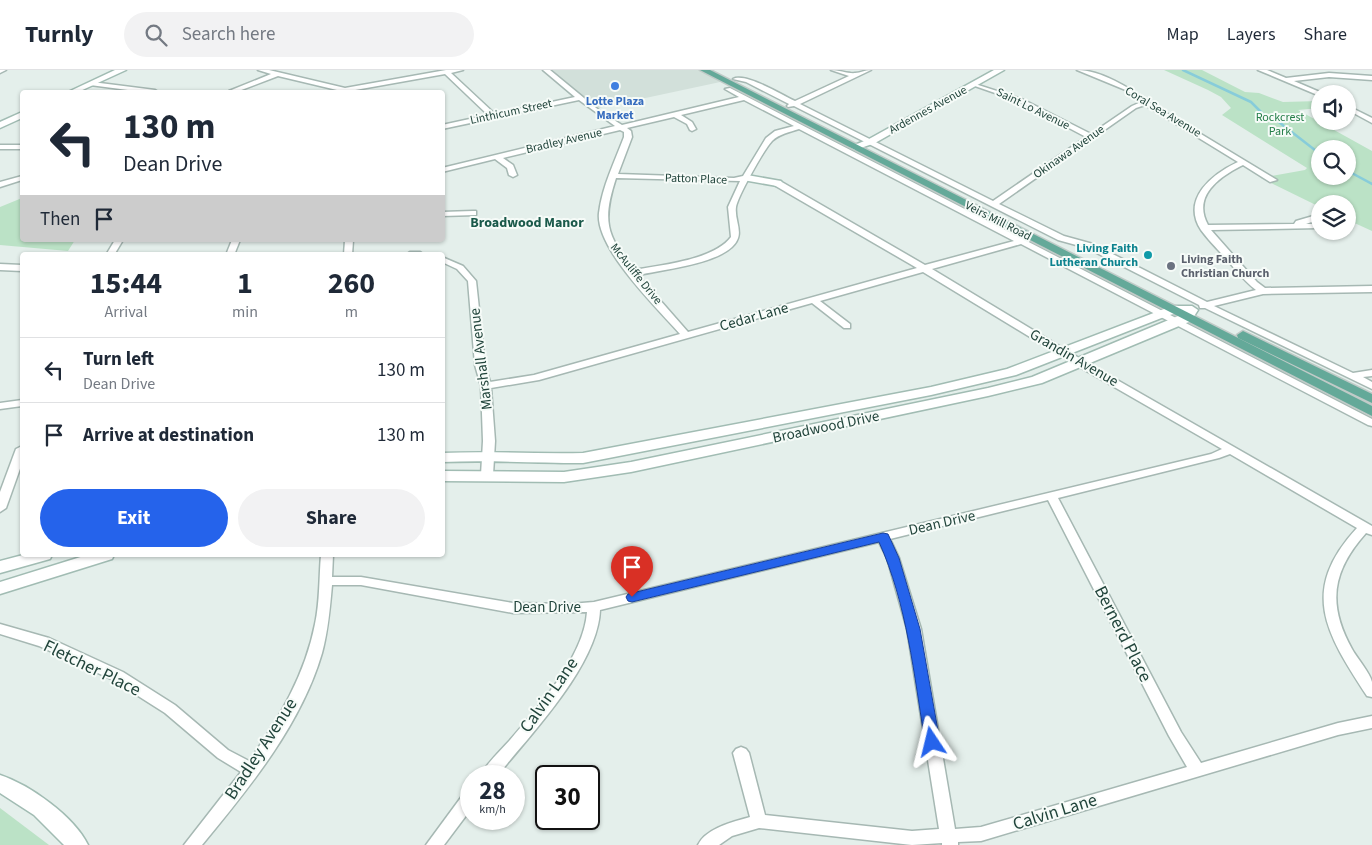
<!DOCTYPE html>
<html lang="en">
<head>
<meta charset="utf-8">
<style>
  body { margin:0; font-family:"Source Sans 3",sans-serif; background:#f2f2f3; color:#1f2937; height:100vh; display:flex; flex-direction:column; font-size:19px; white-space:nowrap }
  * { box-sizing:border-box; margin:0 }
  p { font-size:16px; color:#747a83 }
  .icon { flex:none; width:28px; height:28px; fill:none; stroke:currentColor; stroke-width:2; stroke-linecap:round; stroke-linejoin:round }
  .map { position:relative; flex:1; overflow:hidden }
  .drawer { position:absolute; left:20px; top:182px; width:425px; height:305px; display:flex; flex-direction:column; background:#fff; border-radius:5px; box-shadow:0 1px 4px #0004 }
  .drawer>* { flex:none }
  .banner { position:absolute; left:20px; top:20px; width:425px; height:152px; border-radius:5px; box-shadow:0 1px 4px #0004; background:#fff; color:#1f2937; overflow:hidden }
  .controls { position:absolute; left:1311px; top:15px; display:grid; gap:10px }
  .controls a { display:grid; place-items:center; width:45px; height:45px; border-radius:50%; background:#fff; box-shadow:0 1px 4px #0004; font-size:25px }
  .speed { position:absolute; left:460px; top:695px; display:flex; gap:10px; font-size:25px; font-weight:700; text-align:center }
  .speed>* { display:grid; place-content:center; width:65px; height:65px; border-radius:50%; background:#fff; box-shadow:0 1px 4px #0004; line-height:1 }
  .speed small { font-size:12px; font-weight:400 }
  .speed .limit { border:2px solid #111; border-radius:8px; background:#fff; color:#111 }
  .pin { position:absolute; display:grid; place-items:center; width:42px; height:42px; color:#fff; margin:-51px -21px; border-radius:50% 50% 50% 0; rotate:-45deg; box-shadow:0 0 5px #0007 }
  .pin .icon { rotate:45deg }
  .me { position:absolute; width:55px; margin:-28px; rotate:350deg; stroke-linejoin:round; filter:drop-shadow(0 0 4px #0008) }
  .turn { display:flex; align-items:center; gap:18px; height:105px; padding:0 20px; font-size:22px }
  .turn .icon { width:65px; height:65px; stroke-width:2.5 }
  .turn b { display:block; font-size:35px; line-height:42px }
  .then { display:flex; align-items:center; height:48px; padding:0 20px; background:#0003; gap:10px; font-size:19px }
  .eta { display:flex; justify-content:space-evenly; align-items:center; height:85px; text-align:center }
  .eta b { font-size:30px; font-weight:700; line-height:35px }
  .button { display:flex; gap:10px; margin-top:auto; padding:10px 20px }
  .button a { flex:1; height:58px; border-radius:30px; background:#2563eb; color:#fff; font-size:20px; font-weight:700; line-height:58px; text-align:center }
  .button a+a { background:#f2f2f3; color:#1f2937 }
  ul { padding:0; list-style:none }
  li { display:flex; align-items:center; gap:15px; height:65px; padding:0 20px; border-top:1px solid #e0e1e3 }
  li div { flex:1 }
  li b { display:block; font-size:19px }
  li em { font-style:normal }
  header { display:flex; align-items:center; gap:30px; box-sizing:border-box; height:70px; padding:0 25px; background:#fff; border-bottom:1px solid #e0e1e3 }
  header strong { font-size:24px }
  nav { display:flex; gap:28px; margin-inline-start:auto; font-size:18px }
  .search { width:350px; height:45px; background:#f2f2f3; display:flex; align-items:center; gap:12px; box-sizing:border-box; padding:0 18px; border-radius:28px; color:#747a83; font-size:19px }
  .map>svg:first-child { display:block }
  .built { fill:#d2e0da }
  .green { fill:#bbe2c6; fill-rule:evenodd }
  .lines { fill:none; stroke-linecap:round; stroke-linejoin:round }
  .stream { stroke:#87ccda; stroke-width:2.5 }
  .street-casing { stroke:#a6b8b3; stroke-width:3 }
  .secondary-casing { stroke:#a1bcb3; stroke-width:3 }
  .primary-casing { stroke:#c1cbc8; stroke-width:3 }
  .street { fill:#fff; fill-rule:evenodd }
  .secondary { fill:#fff; fill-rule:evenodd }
  .primary { fill:#64a999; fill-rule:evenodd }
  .route { fill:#2563eb; stroke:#184099 }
  .shop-dot { fill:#3f7fe0; stroke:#f6fbf8; stroke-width:2 }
  .culture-dot { fill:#0f9aa8; stroke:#f6fbf8; stroke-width:2 }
  .worship-dot { fill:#6b7280; stroke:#f6fbf8; stroke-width:2 }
  .labels { text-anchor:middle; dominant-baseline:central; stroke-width:4; stroke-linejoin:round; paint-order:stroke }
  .far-shop-label { font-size:12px; font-weight:bold; fill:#366cbe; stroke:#f6fbf8 }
  .far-street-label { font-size:12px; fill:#21443b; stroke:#f6fbf8 }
  .far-park-label { font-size:12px; fill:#267f4a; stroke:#f6fbf8 }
  .far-culture-label { font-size:12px; font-weight:bold; fill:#0d838f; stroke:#f6fbf8; text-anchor:end }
  .far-worship-label { font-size:12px; font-weight:bold; fill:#5b616d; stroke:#f6fbf8; text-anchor:start }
  .far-neighbourhood-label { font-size:14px; font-weight:bold; fill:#1a594a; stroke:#f6fbf8 }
  .street-label { font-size:15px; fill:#21443b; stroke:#f6fbf8 }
  .near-street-label { font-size:18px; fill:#21443b; stroke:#f6fbf8 }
</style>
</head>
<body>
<header>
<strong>Turnly</strong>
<div class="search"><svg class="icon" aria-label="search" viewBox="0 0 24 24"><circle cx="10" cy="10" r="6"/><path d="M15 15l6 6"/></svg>Search here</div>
<nav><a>Map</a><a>Layers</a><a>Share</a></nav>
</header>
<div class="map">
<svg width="1372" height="775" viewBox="0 0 1372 775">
  <rect width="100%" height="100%" fill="#e4efeb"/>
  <polygon class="built" points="546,0 704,0 725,11 594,39"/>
  <g class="green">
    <path d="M1164,0H1202L1245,22L1259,23L1283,32L1320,31V38L1298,40L1372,81V161L1348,150V134H1320V137L1261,108L1305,100L1307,98L1222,45L1231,38L1221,27L1208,20ZM1320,79H1348V106H1320Z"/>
    <polygon points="22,128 22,170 75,170 68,181 0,175 0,137"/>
    <polygon points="0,738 49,775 0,775"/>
  </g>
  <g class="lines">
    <g class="stream">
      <polyline points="1183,0 1251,32 1265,46 1275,49 1320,84"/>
      <polyline points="1348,101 1372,114"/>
    </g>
    <g class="street-casing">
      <g id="street">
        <polygon points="0,0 6,0 0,3"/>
        <path d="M258,0H269L345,18L446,0H463L451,3L495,44L575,27L543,0H550L601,42L622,55L739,27L725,19L730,18L1372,349V356L1368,355L1021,174L932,199L1084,291L1372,456V465L1366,463C1332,501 1327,534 1352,579C1357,588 1370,603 1372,612C1372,617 1372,623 1372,627L1367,626C1326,563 1299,521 1357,458L1230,384L1219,388L1058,428L1181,662L1201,693L1338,653L1372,646V658L1338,665L981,771L958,772V775H942V773L912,775L759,758L732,766L719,775H698C706,758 733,752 750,747L733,683L736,679L741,677L746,679L749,683L765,745L912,761L939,759L907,559L887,488L879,472L600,540C598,595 531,664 497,706H480C487,693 500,681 510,670C538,637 584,587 587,542L513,543L361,515H332C330,538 328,561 322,583C301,655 249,718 202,775H184L241,702L218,688L165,643L113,610L39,576L0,564V554L49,568L123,602L175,635L228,680L249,691C279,649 305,605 315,554C320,531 319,508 321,485H333L332,507H361L513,533L570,534L594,532L1211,384L1222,379L1076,295L923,202L820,231L850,254V258H844L812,233L539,310L491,318L495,371L493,405L491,407H483L481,405L483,371L481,316L475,295L468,211L457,199L442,192V187L463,196L476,211L485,295L490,312L534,305L680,264C657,238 595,178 599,143C602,117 615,91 624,67V62L620,60L503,88L513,95L517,105L513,107L509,105L507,98L495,89L442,102V98L615,56L579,30L442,59V55L488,45L445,4L344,22H334L337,20L278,6L236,22H228L229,21L271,4ZM744,30L794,56L775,61L766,68L743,106L734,108L618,104L632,67L631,61L627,58L674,47L687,54L690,60L692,61L696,59L692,52L681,45ZM799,59L1014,171L925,195L780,111H774V115L917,198L688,262L638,205C663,200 714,194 732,177C746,164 734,152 736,137C738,126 763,81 772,71C779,64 790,62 799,59ZM616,108L740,111L728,137L731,167C714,190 661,195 634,200C606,165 602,151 616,108ZM1048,430L1169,666L1187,697L981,757L955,759L921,559L899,488L890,469Z"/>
        <path d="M831,0C838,0 850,4 855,3C861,3 864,0 871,0L800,34L993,131L1086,67L1018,31L972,15V13L1022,29L1091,64L1132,36L1141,32L1128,21L1077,0C1100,0 1131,18 1148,32L1277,110L1270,112L1243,95C1219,107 1192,126 1208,155L1294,154L1296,151L1320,144V149L1306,154H1320V158L1211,160L1257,212L1265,218L1372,216V222L1263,224L1214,236L1353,303L1372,300V306L1363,307L1372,312V319L1205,238H1200L1199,235L1087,178L1058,170L794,36L788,37L787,36L789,34L746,12L733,9C745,2 782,25 795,31L849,6ZM1145,35L1238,92C1212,104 1181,129 1201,160C1207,168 1216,178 1224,186C1234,198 1244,211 1256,220L1207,232L1093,174L1064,166L999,134L1136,38Z"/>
        <polygon points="1258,0 1267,0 1286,8 1329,3 1372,6 1372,10 1329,7 1294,11 1322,23 1320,26"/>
        <polygon points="92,12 155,20 158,22 143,22 90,15 89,14"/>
        <polygon points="1348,36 1372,48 1372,53 1348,40"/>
        <rect x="0" y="75" width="22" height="4"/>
        <polygon points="22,106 22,110 0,117 0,112"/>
        <polygon points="473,141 476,141 476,145 442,146 442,142"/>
        <polygon points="115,170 123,170 114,185 106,185"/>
        <polygon points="232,170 240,170 234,185 226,185"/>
        <polygon points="345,170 353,170 352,185 344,185"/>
        <polygon points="410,182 420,182 424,185 406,185"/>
        <polygon points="0,194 22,195 22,201 0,200"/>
        <polygon points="22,330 22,336 0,339 0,333"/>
        <polygon points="22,376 22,393 6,438 0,442 0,422 16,379"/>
        <polygon points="471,720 471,739 444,775 426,775 465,722"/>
      </g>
    </g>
    <g class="secondary-casing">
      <g id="secondary">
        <polygon points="115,0 126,0 78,22 68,22"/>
        <polygon points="994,0 1004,0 875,73 855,80 850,77 869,69"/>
        <polygon points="22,42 22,48 0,58 0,52"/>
        <polygon points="747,105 781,111 782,113 777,116 743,110 742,108"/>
        <path d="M1172,236H1192L1198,240L1191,251L1042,313L988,326L631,402L564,412L442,411V401L564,402L631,392L988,318L1032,307L1183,244H1173L1164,247L1016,305L931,325L583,393C536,393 489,390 442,392V383C489,381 536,384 583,383L931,317L1007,299Z"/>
        <polygon points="23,485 52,485 50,489 0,503 0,491"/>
        <polygon points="87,485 114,485 112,489 0,524 0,512"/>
        <path d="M0,705C30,715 74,746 88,775H64L34,745L0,723Z"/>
      </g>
    </g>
    <g class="primary-casing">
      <g id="primary">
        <polygon points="700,0 710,0 1372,336 1372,346"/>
        <polygon points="1243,261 1372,324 1372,333 1238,268 1237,265"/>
      </g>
    </g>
    <use href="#street" class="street"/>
    <use href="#secondary" class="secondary"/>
    <use href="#primary" class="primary"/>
  </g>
  <path class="route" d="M883,463L888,464L899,488L920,559L940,672L938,676L932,678L927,676L925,672C914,605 907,534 879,472L632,532L628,531L626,527L628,524L632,523Z"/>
  <circle class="shop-dot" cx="615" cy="16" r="5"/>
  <circle class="culture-dot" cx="1148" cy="185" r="5"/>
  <circle class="worship-dot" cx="1171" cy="196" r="5"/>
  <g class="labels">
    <g class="far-shop-label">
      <text x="615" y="31">Lotte Plaza<tspan x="615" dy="14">Market</tspan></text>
    </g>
    <g class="far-street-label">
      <text transform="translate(1033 39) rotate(26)">Saint Lo Avenue</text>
      <text transform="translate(928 40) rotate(-29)">Ardennes Avenue</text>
      <text transform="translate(511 42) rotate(-12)">Linthicum Street</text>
      <text transform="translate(1163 42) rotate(31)">Coral Sea Avenue</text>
      <text transform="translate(564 71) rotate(-13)">Bradley Avenue</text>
      <text transform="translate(1069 82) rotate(-35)">Okinawa Avenue</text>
      <text transform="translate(696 109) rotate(2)">Patton Place</text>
      <text transform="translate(998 151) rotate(27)">Veirs Mill Road</text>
      <text transform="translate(636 204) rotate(51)">McAuliffe Drive</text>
    </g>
    <g class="far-park-label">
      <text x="1280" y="47">Rockcrest<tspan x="1280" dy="14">Park</tspan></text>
    </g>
    <g class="far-culture-label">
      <text x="1138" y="178">Living Faith<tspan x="1138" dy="14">Lutheran Church</tspan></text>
    </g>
    <g class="far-worship-label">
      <text x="1181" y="189">Living Faith<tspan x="1181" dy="14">Christian Church</tspan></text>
    </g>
    <g class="far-neighbourhood-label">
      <text x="527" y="153">Broadwood Manor</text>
    </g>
    <g class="street-label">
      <text transform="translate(754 247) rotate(-16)">Cedar Lane</text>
      <text transform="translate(1074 288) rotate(30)">Grandin Avenue</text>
      <text transform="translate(481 289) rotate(-97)">Marshall Avenue</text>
      <text transform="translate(826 357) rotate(-12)">Broadwood Drive</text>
      <text transform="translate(942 453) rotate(-13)">Dean Drive</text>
      <text x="547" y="537">Dean Drive</text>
    </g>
    <g class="near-street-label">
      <text transform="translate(1123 564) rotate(63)">Bernerd Place</text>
      <text transform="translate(92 598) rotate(26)">Fletcher Place</text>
      <text transform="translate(549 625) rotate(-55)">Calvin Lane</text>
      <text transform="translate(261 679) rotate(-57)">Bradley Avenue</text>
      <text transform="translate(1055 742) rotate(-17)">Calvin Lane</text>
    </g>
  </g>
</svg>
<div class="controls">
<a><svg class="icon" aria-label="sound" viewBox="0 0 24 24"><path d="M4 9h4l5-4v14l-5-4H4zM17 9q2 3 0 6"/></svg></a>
<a><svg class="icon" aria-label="search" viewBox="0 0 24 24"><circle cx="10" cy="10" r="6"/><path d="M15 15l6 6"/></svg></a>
<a><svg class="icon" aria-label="layers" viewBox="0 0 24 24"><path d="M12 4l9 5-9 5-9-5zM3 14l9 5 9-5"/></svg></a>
</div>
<div class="speed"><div>28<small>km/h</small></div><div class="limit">30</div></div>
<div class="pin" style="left:632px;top:527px;background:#d93025"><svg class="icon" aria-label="arrive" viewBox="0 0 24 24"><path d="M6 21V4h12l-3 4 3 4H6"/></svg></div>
<svg class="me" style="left:932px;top:672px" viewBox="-20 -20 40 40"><path d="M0-17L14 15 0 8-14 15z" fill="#2563eb" stroke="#fff" stroke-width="4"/></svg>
<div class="banner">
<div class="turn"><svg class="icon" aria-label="left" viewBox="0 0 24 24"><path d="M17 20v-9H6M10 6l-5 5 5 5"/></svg><div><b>130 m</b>Dean Drive</div></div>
<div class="then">Then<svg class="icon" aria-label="arrive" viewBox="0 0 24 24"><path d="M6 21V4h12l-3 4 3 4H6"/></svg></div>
</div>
<section class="drawer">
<div class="eta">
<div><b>15:44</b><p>Arrival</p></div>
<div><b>1</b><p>min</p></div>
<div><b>260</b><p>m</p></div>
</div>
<ul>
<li><svg class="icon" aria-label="left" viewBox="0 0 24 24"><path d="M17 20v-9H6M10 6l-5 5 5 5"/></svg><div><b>Turn left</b><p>Dean Drive</p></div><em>130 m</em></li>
<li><svg class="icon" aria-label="arrive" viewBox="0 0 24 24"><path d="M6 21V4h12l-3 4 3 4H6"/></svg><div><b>Arrive at destination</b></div><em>130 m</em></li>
</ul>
<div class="button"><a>Exit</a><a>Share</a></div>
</section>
</div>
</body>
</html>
